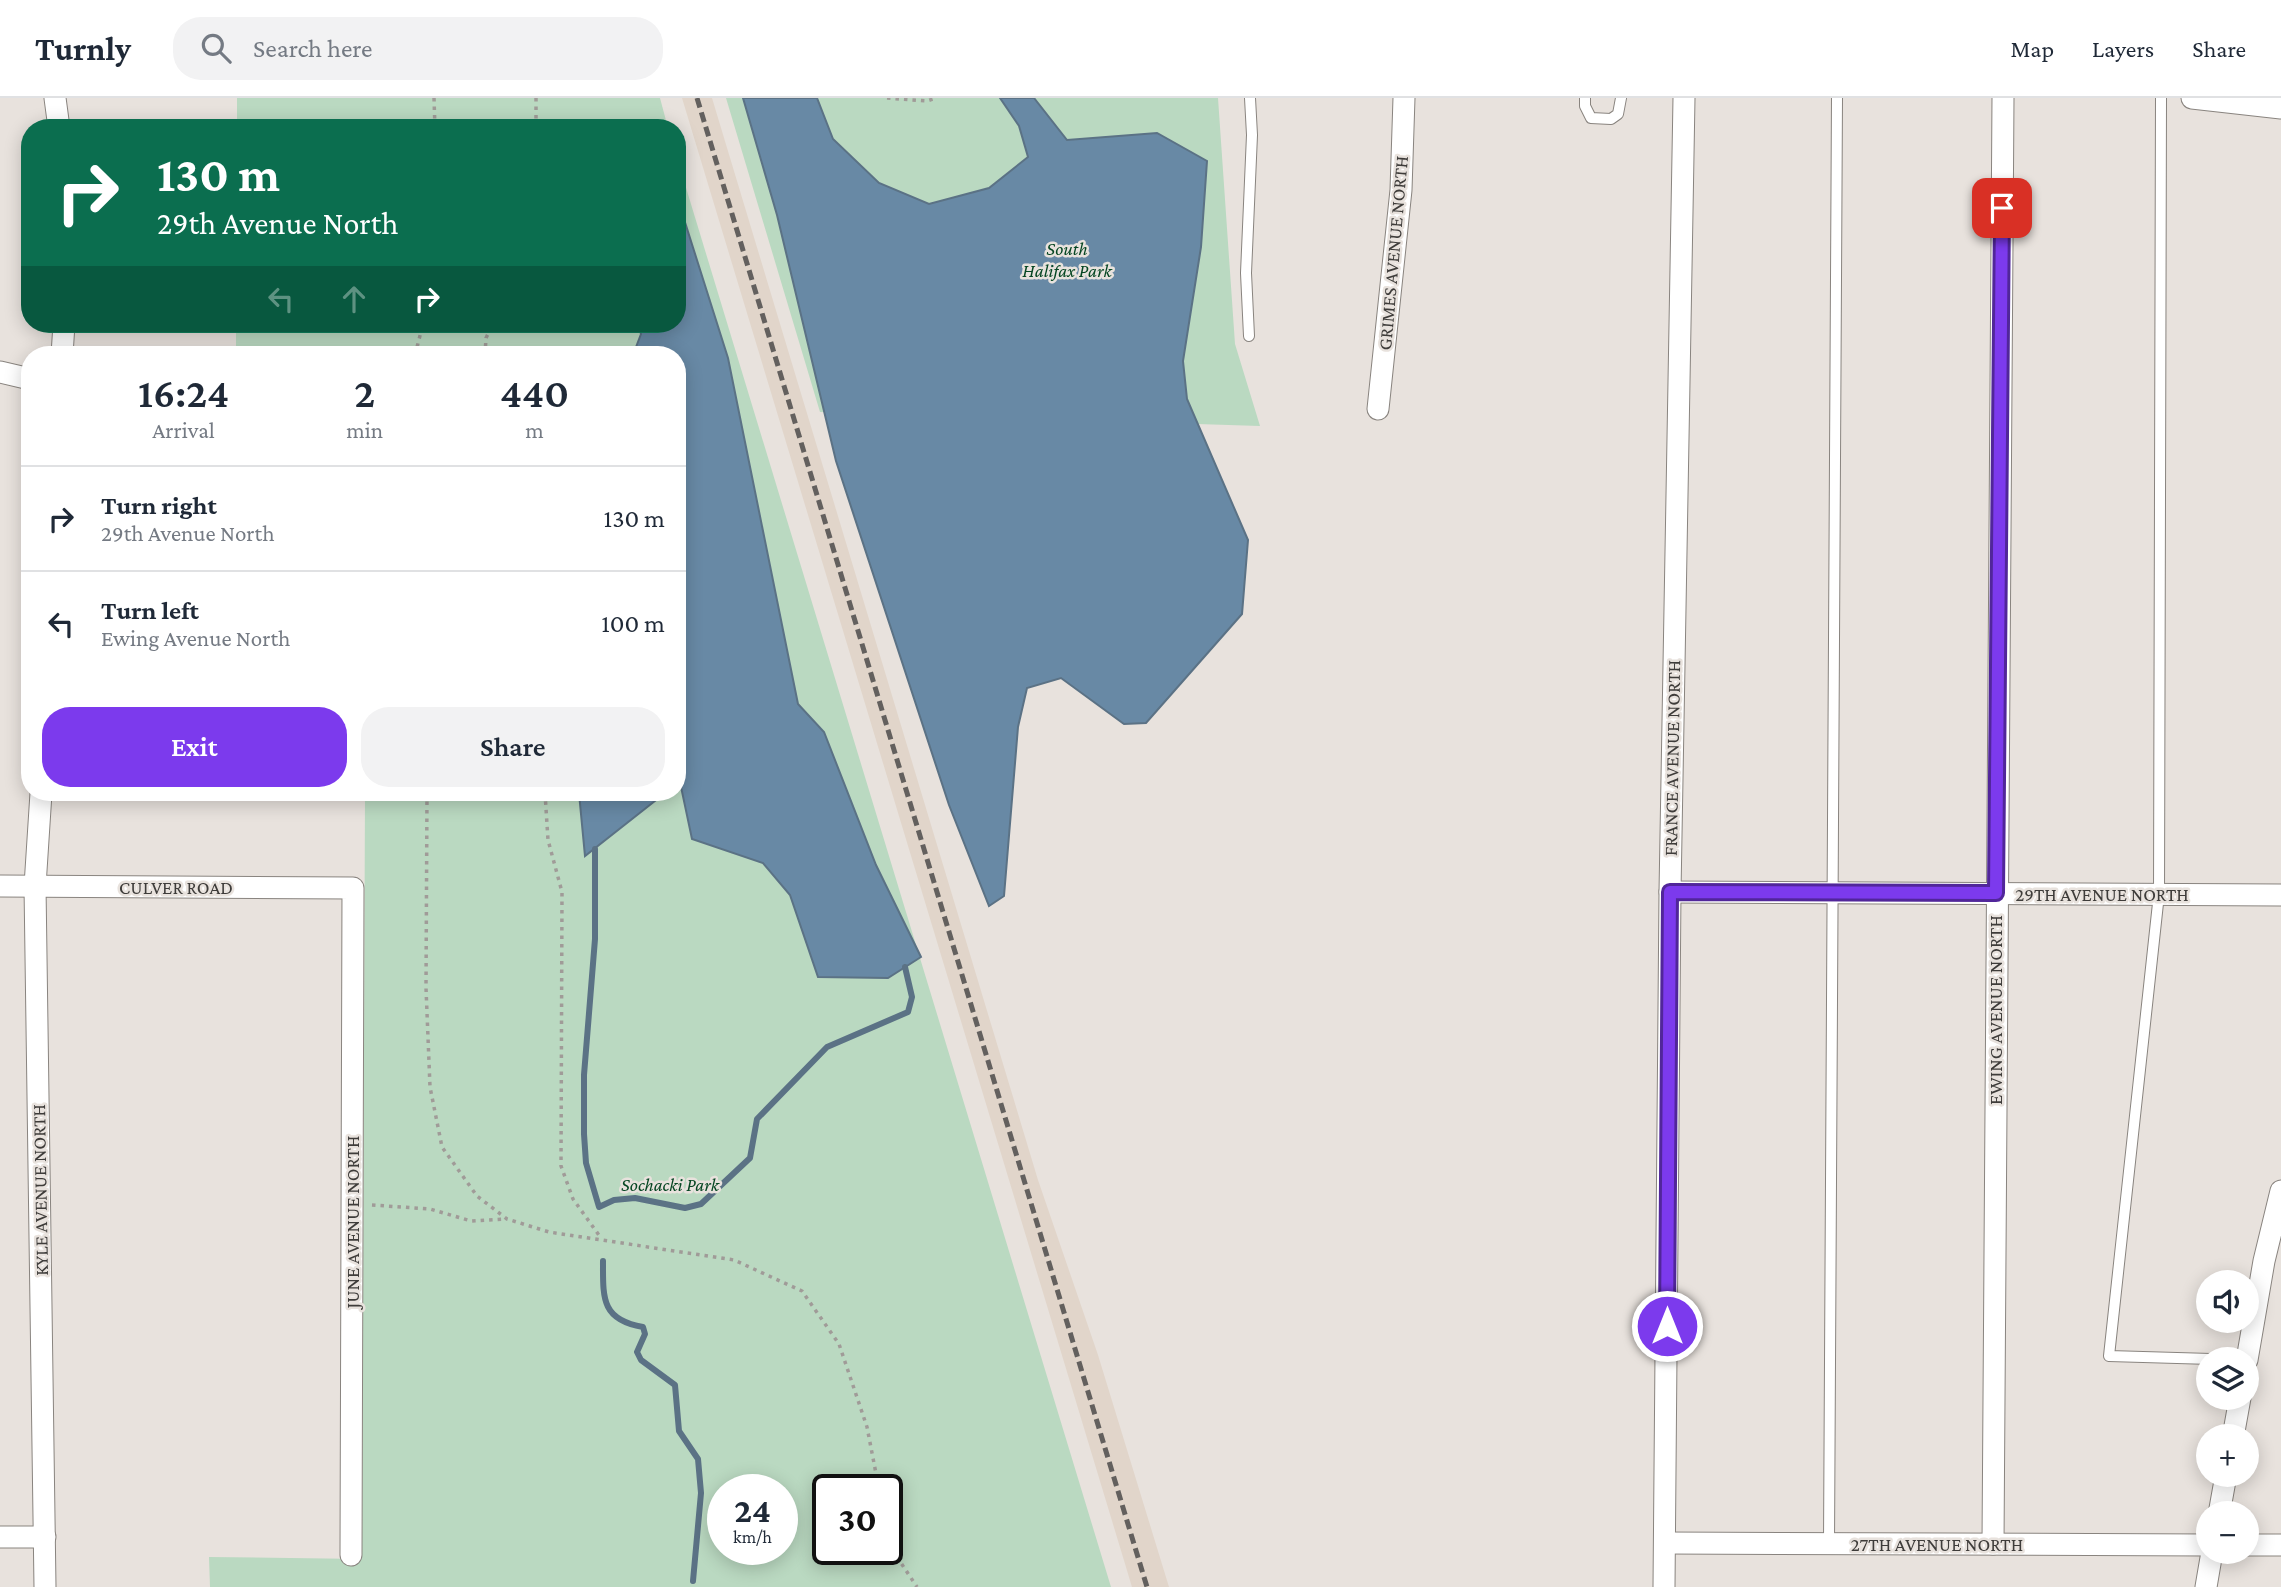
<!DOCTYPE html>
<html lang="en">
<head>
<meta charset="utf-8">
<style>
  body { margin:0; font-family:"Crimson Pro",serif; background:#f2f2f3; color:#1f2937; height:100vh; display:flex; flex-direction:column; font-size:26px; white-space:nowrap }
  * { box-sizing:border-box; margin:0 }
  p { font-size:23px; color:#747a83 }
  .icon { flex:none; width:38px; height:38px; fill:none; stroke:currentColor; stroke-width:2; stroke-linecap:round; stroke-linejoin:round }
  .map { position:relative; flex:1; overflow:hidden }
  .details { position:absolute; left:21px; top:248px; width:665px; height:455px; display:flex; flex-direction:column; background:#fff; border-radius:28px; box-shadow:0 4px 18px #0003 }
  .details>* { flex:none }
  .top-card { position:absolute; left:21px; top:21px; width:665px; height:214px; border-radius:28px; box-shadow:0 4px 18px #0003; background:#0b6e4f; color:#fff; overflow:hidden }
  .buttons { position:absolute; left:2196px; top:1172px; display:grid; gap:14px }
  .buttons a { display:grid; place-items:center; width:63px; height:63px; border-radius:50%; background:#fff; box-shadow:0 4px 18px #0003; font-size:35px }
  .speed { position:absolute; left:707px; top:1376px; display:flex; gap:14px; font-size:35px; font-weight:700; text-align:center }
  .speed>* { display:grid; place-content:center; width:91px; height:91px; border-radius:50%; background:#fff; box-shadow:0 4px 18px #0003; line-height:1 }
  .speed small { font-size:18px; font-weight:400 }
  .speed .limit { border:4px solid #111; border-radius:10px; background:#fff; color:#111 }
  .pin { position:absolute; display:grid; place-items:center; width:60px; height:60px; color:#fff; margin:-30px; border-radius:14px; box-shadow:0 4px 10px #0006 }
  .me { position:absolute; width:77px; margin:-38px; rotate:0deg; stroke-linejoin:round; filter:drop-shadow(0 0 5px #0008) }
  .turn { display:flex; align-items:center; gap:24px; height:147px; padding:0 21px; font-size:32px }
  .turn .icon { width:91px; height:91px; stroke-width:2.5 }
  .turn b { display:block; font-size:49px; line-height:60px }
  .lanes { display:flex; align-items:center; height:66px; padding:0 21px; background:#0003; justify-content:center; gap:35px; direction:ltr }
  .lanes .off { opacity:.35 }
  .eta { display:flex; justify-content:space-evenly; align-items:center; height:119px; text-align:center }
  .eta b { font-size:42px; font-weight:600; line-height:49px }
  .primary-button { display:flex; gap:14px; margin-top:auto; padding:14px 21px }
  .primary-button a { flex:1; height:80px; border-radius:28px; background:#7c3aed; color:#fff; font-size:28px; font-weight:600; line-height:80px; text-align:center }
  .primary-button a+a { background:#f2f2f3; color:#1f2937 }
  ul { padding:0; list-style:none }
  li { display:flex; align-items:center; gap:21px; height:105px; padding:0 21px; border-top:2px solid #e0e1e3 }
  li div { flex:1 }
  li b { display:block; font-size:26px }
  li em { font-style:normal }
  header { display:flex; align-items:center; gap:42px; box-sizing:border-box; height:98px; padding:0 35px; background:#fff; border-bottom:2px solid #e0e1e3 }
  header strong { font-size:33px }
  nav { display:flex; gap:38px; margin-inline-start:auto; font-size:24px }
  .search { width:490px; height:63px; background:#f2f2f3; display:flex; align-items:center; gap:18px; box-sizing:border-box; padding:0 24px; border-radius:28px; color:#747a83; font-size:26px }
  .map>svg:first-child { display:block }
  .built { fill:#e1d5ca }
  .green { fill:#bad9c1; fill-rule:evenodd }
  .water { fill:#6889a5; stroke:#5b7285; stroke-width:2 }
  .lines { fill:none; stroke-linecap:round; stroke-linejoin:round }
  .stream { stroke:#5b7285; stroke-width:6 }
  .lane-casing { stroke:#89847f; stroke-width:12 }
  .street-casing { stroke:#89847f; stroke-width:23 }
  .path { stroke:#a09b98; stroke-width:3.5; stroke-dasharray:3.5 5; stroke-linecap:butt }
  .lane { stroke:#fff; stroke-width:10 }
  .street { stroke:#fff; stroke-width:21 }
  .rail { stroke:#63605e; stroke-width:5; stroke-dasharray:10 5; stroke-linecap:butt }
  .route-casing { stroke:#51269a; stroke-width:18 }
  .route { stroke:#7c3aed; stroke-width:12 }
  .labels { text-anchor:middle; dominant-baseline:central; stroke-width:5; stroke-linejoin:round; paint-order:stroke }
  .park-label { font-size:19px; font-style:italic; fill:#054622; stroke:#e8e2dd }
  .street-label { font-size:19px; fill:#3e3c3a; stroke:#e8e2dd }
</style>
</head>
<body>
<header>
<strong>Turnly</strong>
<div class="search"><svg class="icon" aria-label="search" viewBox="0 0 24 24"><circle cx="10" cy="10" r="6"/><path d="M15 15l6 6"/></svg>Search here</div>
<nav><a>Map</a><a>Layers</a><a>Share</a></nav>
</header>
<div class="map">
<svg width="2281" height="1489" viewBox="0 0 2281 1489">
  <rect width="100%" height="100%" fill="#e8e2dd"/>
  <polygon class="built" points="682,0 712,0 1038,1082 1098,1257 1169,1489 1132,1489"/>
  <g class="green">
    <polygon points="237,0 660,0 668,30 237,30"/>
    <polygon points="726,0 1218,0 1235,246 1260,328 820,314"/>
    <path d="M677,60L1111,1489H210L209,1459L362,1461L365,695H677V257H236V226H677ZM723,1391H782V1451H723ZM828,1391H887V1451H828Z"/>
  </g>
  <g class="water">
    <polygon points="743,0 817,0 833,41 879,85 929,106 989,90 1028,59 1019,28 1000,0 1034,0 1067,42 1157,35 1207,63 1201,149 1183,263 1187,301 1248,442 1242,516 1146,625 1124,626 1061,580 1027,590 1018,629 1004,798 989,808 949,707 836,363 777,117"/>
    <polygon points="677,99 728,260 798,606 824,634 876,767 921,859 888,880 818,879 790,797 763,765 692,741 680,684 677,685 677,257 633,257 641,236 638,226 677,226"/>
    <polygon points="579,695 665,695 585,758"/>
  </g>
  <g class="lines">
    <g class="stream">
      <polyline points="595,751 595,841 584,977 584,1036 586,1065 599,1109 614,1102 635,1100 685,1110 701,1106 750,1060 757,1021 827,949 908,914 912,899 905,869"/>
      <path d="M603,1163C603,1200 601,1222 643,1229L645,1236L637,1254L641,1262L675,1287L679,1333L698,1361L701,1395L693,1483"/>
    </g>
    <g class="lane-casing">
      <g id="lane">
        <polyline points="1585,0 1585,8 1591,20 1611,21 1618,16 1621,0"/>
        <polyline points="2161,0 2159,796 2109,1258 2245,1262"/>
        <polyline points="1249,238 1246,175 1252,37 1250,0"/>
        <polyline points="1829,1445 1837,0"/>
      </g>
    </g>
    <g class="street-casing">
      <g id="street">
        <polyline points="55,0 59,30"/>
        <polyline points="2192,0 2281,10"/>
        <polyline points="62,257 64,226"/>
        <polyline points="0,274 30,281"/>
        <polyline points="1378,311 1401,92 1404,0"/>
        <polyline points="41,695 35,788 45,1489"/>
        <polyline points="0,788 353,790 351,1457"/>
        <polyline points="1670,794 2281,797"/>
        <polyline points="2247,1262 2264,1163 2281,1093"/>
        <polyline points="2233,1339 2240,1300"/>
        <polyline points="2219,1416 2226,1377"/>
        <polyline points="0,1439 45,1439"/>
        <polyline points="1665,1445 2208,1447"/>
        <polyline points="1993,1446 2003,0"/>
        <polyline points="2247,1447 2281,1447"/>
        <polyline points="1664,1489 1670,794 1684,0"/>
        <polyline points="2206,1489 2212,1454"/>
      </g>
    </g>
    <g class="path">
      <polyline points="434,0 435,30"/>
      <polyline points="536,0 536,30"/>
      <polyline points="887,0 927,3 936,0"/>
      <polyline points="415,257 423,226"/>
      <polyline points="485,257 486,240 493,226"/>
      <polyline points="427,695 426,890 430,989 442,1049 477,1098 507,1121 549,1134 734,1162 802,1193 839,1246 867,1329 879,1391"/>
      <polyline points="545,695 548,742 562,794 561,1068 573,1101 601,1140"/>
      <polyline points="372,1107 430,1111 471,1123 505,1121"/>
      <polyline points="887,1436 889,1447 917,1489"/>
    </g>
    <use href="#lane" class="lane"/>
    <use href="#street" class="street"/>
    <polyline class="rail" points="697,0 1147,1489"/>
  </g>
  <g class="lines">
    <g class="route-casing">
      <polyline id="route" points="1667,1228 1670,794 1996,795 2002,110"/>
    </g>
    <use href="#route" class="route"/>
  </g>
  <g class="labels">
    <g class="park-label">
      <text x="1067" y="150">South<tspan x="1067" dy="22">Halifax Park</tspan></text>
      <text x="670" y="1086">Sochacki Park</text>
    </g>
    <g class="street-label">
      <text transform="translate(1393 155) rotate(-85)">GRIMES AVENUE NORTH</text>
      <text transform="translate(1672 660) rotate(-89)">FRANCE AVENUE NORTH</text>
      <text x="176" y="789">CULVER ROAD</text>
      <text x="2102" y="796">29TH AVENUE NORTH</text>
      <text transform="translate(1995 912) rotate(-90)">EWING AVENUE NORTH</text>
      <text transform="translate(40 1092) rotate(-91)">KYLE AVENUE NORTH</text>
      <text transform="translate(352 1124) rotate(-90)">JUNE AVENUE NORTH</text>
      <text x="1937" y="1446">27TH AVENUE NORTH</text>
    </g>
  </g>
</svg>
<div class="buttons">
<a><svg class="icon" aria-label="sound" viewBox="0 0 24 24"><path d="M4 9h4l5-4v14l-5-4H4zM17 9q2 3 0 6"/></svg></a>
<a><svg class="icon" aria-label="layers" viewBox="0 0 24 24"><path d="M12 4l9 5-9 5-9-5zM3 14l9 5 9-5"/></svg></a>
<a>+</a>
<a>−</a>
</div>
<div class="speed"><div>24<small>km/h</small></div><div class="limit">30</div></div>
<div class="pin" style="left:2002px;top:110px;background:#d93025"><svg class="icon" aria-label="arrive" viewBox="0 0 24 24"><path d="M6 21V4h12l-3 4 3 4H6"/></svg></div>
<svg class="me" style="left:1667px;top:1228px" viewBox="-20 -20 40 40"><circle r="17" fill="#7c3aed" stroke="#fff" stroke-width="3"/><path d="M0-11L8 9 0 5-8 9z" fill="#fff"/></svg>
<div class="top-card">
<div class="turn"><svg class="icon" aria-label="right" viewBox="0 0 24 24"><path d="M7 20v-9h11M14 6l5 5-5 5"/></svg><div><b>130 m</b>29th Avenue North</div></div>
<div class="lanes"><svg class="icon off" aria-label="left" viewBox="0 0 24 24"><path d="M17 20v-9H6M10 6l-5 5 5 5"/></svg><svg class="icon off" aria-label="ahead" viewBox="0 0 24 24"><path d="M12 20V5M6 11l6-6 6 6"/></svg><svg class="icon" aria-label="right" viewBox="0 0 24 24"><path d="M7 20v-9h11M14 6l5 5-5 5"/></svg></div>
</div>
<section class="details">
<div class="eta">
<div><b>16:24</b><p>Arrival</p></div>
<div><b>2</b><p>min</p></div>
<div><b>440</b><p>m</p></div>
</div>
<ul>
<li><svg class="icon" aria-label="right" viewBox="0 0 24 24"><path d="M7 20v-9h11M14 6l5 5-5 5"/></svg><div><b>Turn right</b><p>29th Avenue North</p></div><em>130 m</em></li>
<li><svg class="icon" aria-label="left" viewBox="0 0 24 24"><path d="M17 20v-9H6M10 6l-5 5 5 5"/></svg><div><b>Turn left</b><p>Ewing Avenue North</p></div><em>100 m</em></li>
</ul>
<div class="primary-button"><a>Exit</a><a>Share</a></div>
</section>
</div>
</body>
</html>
